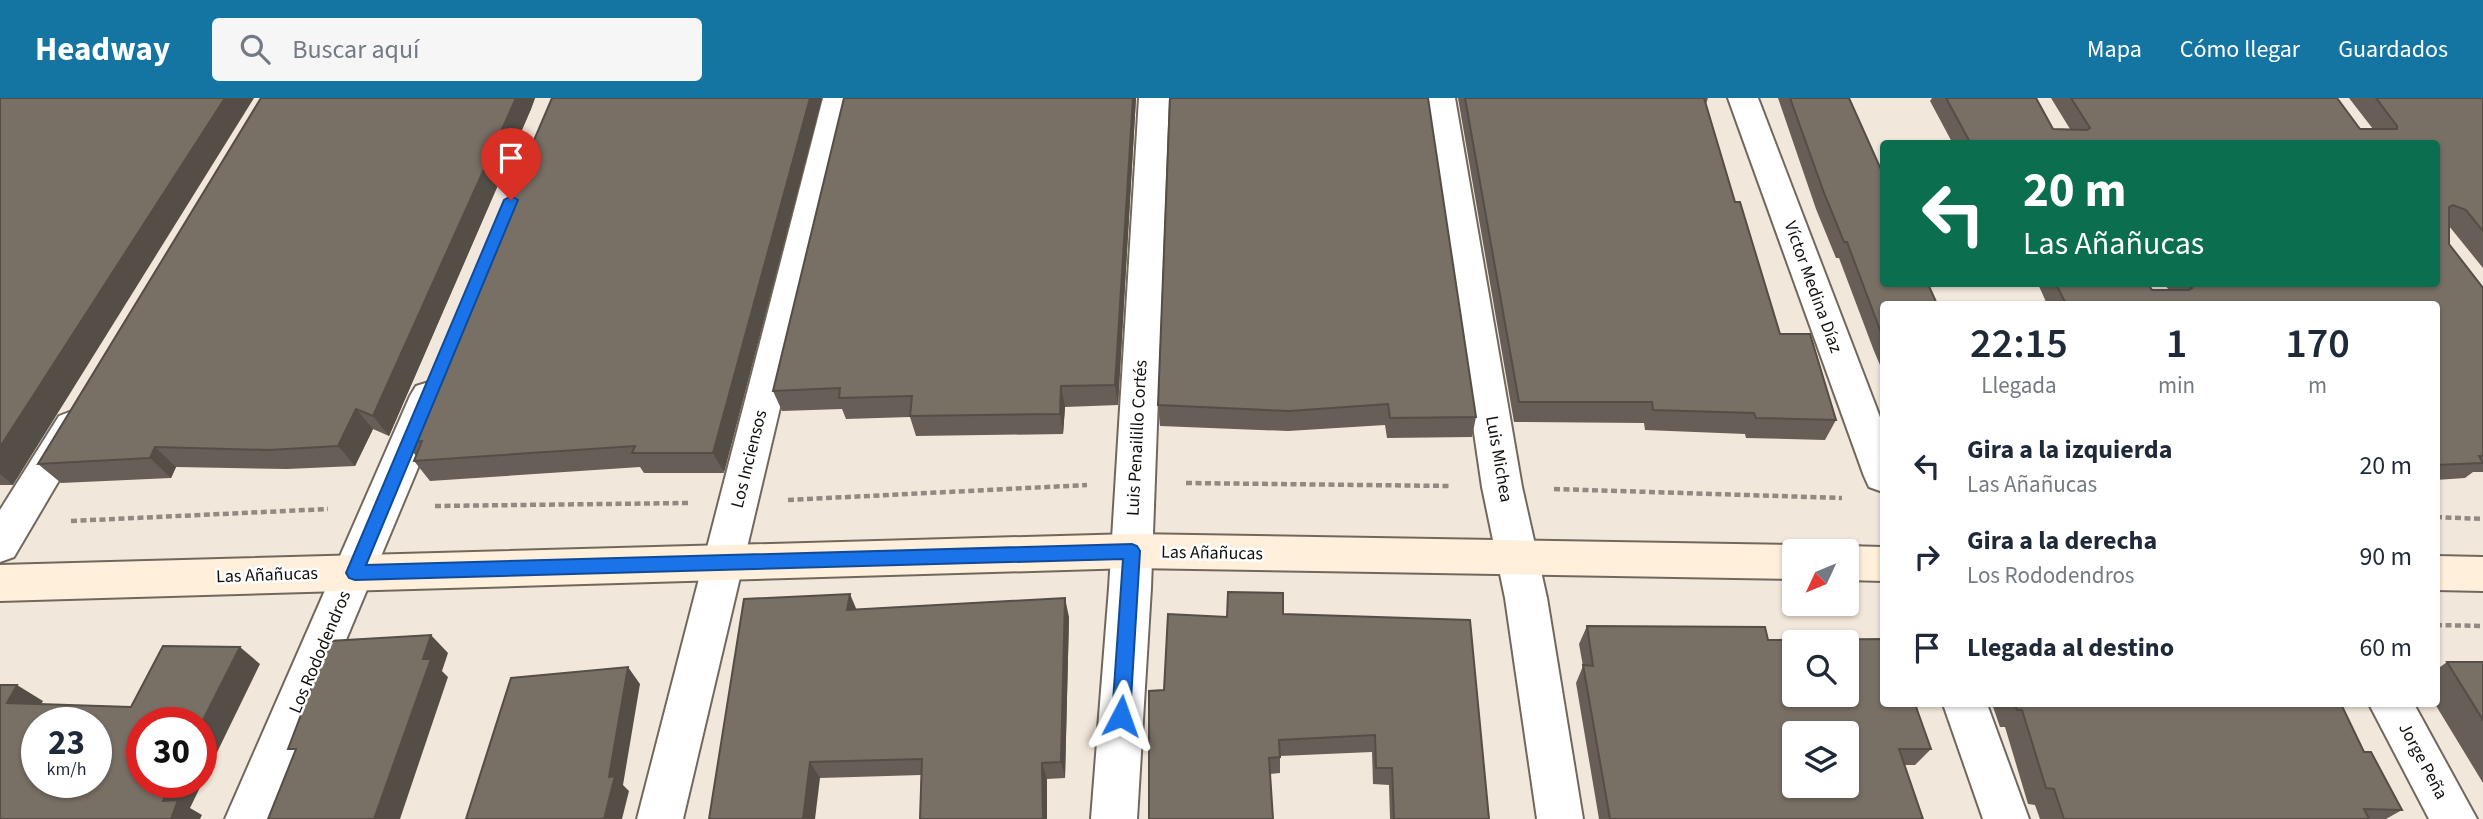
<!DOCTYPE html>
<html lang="es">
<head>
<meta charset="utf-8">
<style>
  body { margin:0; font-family:"Source Sans 3",sans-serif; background:#f6f6f7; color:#1f2937; height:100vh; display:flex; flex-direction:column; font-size:26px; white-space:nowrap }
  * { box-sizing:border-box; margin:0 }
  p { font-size:23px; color:#747a83 }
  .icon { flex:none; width:38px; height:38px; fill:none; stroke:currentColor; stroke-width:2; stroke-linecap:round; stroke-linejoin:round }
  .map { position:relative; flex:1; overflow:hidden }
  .drawer { position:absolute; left:1880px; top:203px; width:560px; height:406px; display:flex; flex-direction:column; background:#fff; border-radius:7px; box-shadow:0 2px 5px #0004 }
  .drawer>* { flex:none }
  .hud { position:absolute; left:1880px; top:42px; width:560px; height:147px; border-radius:7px; box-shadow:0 2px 5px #0004; background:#0b6e4f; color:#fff; overflow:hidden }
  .needle { width:46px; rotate:226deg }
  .tools { position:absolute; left:1782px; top:441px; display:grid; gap:14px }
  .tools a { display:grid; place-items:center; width:77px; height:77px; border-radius:7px; background:#fff; box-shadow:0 2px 5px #0004; font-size:35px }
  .speed { position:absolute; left:21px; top:609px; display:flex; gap:14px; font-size:35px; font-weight:700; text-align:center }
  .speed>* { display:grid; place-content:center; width:91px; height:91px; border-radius:50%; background:#fff; box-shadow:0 2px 5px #0004; line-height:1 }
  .speed small { font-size:18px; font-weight:400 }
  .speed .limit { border:10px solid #d22; background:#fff; color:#111 }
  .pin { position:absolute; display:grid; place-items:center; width:60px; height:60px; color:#fff; margin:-72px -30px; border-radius:50% 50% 50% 0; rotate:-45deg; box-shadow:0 0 7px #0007 }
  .pin .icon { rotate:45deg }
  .me { position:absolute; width:77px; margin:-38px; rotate:4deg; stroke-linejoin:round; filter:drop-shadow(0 0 5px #0008) }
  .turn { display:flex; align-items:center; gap:24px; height:147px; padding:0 28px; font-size:32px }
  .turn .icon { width:91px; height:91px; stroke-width:2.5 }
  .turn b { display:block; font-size:49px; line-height:60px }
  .eta { display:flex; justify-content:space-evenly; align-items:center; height:119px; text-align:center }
  .eta b { font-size:42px; font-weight:600; line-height:49px }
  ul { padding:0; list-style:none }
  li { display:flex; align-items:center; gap:21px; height:91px; padding:0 28px }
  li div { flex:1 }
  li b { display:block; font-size:26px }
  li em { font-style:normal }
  header { display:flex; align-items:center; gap:42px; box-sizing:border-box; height:98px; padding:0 35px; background:#1475a2; color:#fff }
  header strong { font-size:33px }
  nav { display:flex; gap:38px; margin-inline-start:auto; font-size:24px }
  .search { width:490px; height:63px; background:#f6f6f7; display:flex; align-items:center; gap:18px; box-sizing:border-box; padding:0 24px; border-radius:7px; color:#747a83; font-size:26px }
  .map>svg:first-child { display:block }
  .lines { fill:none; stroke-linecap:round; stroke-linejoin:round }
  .street-casing { stroke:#71685d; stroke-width:4 }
  .secondary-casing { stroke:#71685d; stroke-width:4 }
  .path { stroke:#928a81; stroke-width:4.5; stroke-dasharray:6 3.5; stroke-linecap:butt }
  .street { fill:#fff; fill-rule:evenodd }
  .secondary { fill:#ffefdb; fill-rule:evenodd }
  .wall { fill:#675f57 }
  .shaded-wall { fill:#544e47 }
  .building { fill:#786f65; stroke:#544e47; stroke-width:2; fill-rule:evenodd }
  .route { fill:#1a73e8; stroke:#114b97; stroke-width:2 }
  .labels { text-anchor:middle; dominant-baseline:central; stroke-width:5; stroke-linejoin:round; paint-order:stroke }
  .street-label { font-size:18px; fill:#120f0b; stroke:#fff }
</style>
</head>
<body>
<header>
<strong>Headway</strong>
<div class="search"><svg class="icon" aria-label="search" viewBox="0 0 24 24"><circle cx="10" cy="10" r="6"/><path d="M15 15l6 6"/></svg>Buscar aquí</div>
<nav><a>Mapa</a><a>Cómo llegar</a><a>Guardados</a></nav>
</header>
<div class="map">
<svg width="2483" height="721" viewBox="0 0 2483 721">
  <rect width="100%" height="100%" fill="#f2e7db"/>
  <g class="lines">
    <g class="street-casing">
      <g id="street">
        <polygon points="823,0 853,0 683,721 637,721"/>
        <polygon points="1139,0 1169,0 1151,490 1137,721 1091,721 1109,490"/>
        <polygon points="1425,0 1455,0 1522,389 1547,500 1583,721 1537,721 1505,500 1482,389"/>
        <polygon points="1728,0 1758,0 1883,327 1883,394 1869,389 1864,378"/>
        <polygon points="429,284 442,288 448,298 271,721 225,721 410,298 416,288"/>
        <polygon points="72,313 85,318 91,328 14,459 0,464 0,412 59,318"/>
        <polygon points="1943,606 1987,606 2029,721 1983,721"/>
        <polygon points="2369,606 2414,606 2477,721 2429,721"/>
      </g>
    </g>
    <g class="secondary-casing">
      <g id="secondary">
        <polygon points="1132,436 1794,447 1809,453 1794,453 1794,481 1132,470 0,503 0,467"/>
        <polygon points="1846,448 1883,449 1883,483 1846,482 1846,453 1831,453"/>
        <polygon points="2436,458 2483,459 2483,493 2436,492"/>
      </g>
    </g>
    <g class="path">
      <polyline points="1186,385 1451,388"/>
      <polyline points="1554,391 1842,400"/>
      <polyline points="788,402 1087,387"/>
      <polyline points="435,408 688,405"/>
      <polyline points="2436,419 2483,421"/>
      <polyline points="71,423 328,411"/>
      <polyline points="2436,527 2483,528"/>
    </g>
    <use href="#street" class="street"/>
    <use href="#secondary" class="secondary"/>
  </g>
  <g class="wall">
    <polygon points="0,0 13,387 0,387"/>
    <polygon points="261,0 535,0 531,11 389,338 373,331 355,368 287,371 176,369 171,380 61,385 38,366"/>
    <polygon points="552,0 724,375 644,375 640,369 430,383 414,363 416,358 405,344"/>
    <polygon points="1136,0 1118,307 1065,309 1063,336 916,338 910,319 846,321 842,311 782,313 773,293"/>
    <polygon points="1170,0 1476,319 1472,339 1387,340 1385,327 1288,333 1160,328 1158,307"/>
    <polygon points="1458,0 1708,0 1706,6 1735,104 1780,236 1836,322 1825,342 1746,340 1745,336 1645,332 1644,325 1514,324"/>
    <polygon points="1778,0 1849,0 1883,206 1883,274 1874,253 1839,160 1836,160 1816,111"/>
    <polygon points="1932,0 2036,0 2053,31 2070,31 2051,0 2337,0 2360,31 2373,31 2349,0 2483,0 2483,170 2449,128 2449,146 2483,190 2483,374 2473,374 2465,380 2436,382 2436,206 2047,206 2038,186 2148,186 2152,192 2169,192 2164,186 2436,186 2436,46 1953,46 1930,3"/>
    <polygon points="856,512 1069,519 1065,680 1047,681 1047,721 920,721 921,677 820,680 709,721"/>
    <polygon points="1283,516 1489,721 1390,721 1389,687 1373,686 1372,654 1280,658 1280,675 1270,676 1164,592 1227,519"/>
    <polygon points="1587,528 1768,542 1931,651 1915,667 1904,667 1923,721 1599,721 1576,585 1583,568 1579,546"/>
    <polygon points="2447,564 2483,564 2483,685 2435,606 2436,572"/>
    <polygon points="1992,606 2341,606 2364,654 2402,712 2386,721 2040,721 2035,707 2028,706 2005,629 2000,629"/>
  </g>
  <g class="shaded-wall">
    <polygon points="225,0 254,0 13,387 0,376 0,349"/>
    <polygon points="516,0 535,0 531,11 389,338 373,318"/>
    <polygon points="810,0 822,0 724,375 713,355"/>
    <polygon points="1133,0 1136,0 1118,307 1115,287"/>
    <polygon points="1061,288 1065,309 1063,336 1060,316"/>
    <polygon points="356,311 373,331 355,368 338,348"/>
    <polygon points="155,349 176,369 171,380 150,360"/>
    <polygon points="850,496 858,515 847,512"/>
    <polygon points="1065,500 1069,519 1065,680 1061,664"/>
    <polygon points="431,537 448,555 442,573 448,579 400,721 374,721"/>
    <polygon points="240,549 260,566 190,710 202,717 200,721 171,721 163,703 172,684 201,684 201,626"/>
    <polygon points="628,569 640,586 623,687 629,693 622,721 604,721 609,679"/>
    <polygon points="17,587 43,603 33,621 7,605"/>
    <polygon points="810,664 820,680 815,721 803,721"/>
    <polygon points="1042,665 1047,681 1047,721 1043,721"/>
  </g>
  <g class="building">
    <polygon points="0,0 225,0 0,349"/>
    <polygon points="261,0 516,0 373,318 356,311 338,348 269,352 155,349 150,360 38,366"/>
    <polygon points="552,0 810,0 713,355 632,355 635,348 414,363 422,343 405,344"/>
    <polygon points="844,0 1133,0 1115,287 1061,288 1060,316 910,318 912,298 839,300 840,290 773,293"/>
    <polygon points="1170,0 1428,0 1476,319 1390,320 1388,306 1289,313 1158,307"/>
    <polygon points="1465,0 1704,0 1735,104 1740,104 1780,236 1810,236 1836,322 1756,320 1754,315 1653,312 1652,304 1519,304"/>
    <polygon points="1790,0 1849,0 1883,76 1883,186 1928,186 1937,206 1883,206 1883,240 1847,144 1844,144 1824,95"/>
    <polygon points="1946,0 2036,0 2053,31 2087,32 2090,30 2071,0 2337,0 2360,31 2397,31 2397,28 2376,0 2483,0 2483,133 2466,112 2453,107 2449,109 2449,146 2483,190 2483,358 2479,358 2483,365 2436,367 2436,206 2066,206 2056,186 2148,186 2152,192 2189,192 2192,190 2188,186 2436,186 2436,46 1971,46"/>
    <polygon points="1228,494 1283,495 1283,516 1470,522 1489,721 1394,721 1392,670 1376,670 1375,637 1279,642 1280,659 1269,660 1273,721 1149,721 1149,593 1164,592 1168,516 1227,519"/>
    <polygon points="850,496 847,512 1065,500 1061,664 1042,665 1043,721 920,721 922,661 810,664 803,721 709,721 744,501"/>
    <path d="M1587,528L1765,529L1768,542L1883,541V606H1915L1931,651H1899L1923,721H1610L1583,567L1593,568ZM1794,544H1846V597H1794ZM1794,635H1846V688H1794Z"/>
    <polygon points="431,537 423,561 431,561 374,721 268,721 296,651 288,651 329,543"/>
    <path d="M163,548L240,549L201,626V625H142V684H172L163,703L178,702L171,721H0V587H17L7,605L131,609ZM37,625H96V684H37Z"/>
    <polygon points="2447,564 2483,564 2483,622"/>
    <polygon points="628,569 609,679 615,678 604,721 466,721 511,580"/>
    <polygon points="2015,606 2341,606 2364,654 2371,654 2402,712 2364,711 2369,721 2064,721 2054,691 2046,690 2022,612 2017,612"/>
  </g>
  <polygon class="route" points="511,98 518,102 366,467 1132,446 1137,448 1140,453 1130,618 1127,624 1121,627 1114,624 1112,618 1123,461 355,482 349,480 346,475 504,102"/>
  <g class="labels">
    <g class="street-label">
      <text transform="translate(1813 189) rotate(70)">Víctor Medina Díaz</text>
      <text transform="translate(1137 340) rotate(-87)">Luis Penailillo Cortés</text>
      <text transform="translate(749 361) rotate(-76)">Los Inciensos</text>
      <text transform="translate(1499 361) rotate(80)">Luis Michea</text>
      <text transform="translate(1212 455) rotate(1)">Las Añañucas</text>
      <text transform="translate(267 477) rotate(-2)">Las Añañucas</text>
      <text transform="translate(320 554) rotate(-67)">Los Rododendros</text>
      <text transform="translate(2423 663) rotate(62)">Jorge Peña</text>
    </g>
  </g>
</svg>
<div class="tools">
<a><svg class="needle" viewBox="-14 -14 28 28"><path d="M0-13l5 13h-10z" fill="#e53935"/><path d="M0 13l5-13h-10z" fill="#747a83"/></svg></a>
<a><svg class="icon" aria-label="search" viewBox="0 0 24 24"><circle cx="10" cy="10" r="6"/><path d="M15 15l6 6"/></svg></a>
<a><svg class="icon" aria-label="layers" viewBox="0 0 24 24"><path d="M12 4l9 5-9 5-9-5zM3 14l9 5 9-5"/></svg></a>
</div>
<div class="speed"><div>23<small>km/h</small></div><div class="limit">30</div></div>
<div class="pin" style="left:511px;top:102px;background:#d93025"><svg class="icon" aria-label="arrive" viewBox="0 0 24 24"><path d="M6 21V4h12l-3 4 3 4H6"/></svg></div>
<svg class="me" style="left:1121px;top:618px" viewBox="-20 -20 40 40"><path d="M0-17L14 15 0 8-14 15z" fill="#1a73e8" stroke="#fff" stroke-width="4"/></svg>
<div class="hud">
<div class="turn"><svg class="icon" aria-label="left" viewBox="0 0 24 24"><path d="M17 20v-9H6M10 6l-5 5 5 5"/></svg><div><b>20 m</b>Las Añañucas</div></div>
</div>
<section class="drawer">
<div class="eta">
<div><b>22:15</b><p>Llegada</p></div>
<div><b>1</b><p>min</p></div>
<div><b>170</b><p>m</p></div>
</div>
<ul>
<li><svg class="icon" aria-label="left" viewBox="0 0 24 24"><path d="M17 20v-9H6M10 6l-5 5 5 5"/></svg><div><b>Gira a la izquierda</b><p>Las Añañucas</p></div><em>20 m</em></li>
<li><svg class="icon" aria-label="right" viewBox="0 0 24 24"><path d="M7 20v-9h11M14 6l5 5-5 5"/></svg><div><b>Gira a la derecha</b><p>Los Rododendros</p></div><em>90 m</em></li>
<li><svg class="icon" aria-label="arrive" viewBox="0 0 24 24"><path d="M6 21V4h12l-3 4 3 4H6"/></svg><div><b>Llegada al destino</b></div><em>60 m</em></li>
</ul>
</section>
</div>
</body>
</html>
